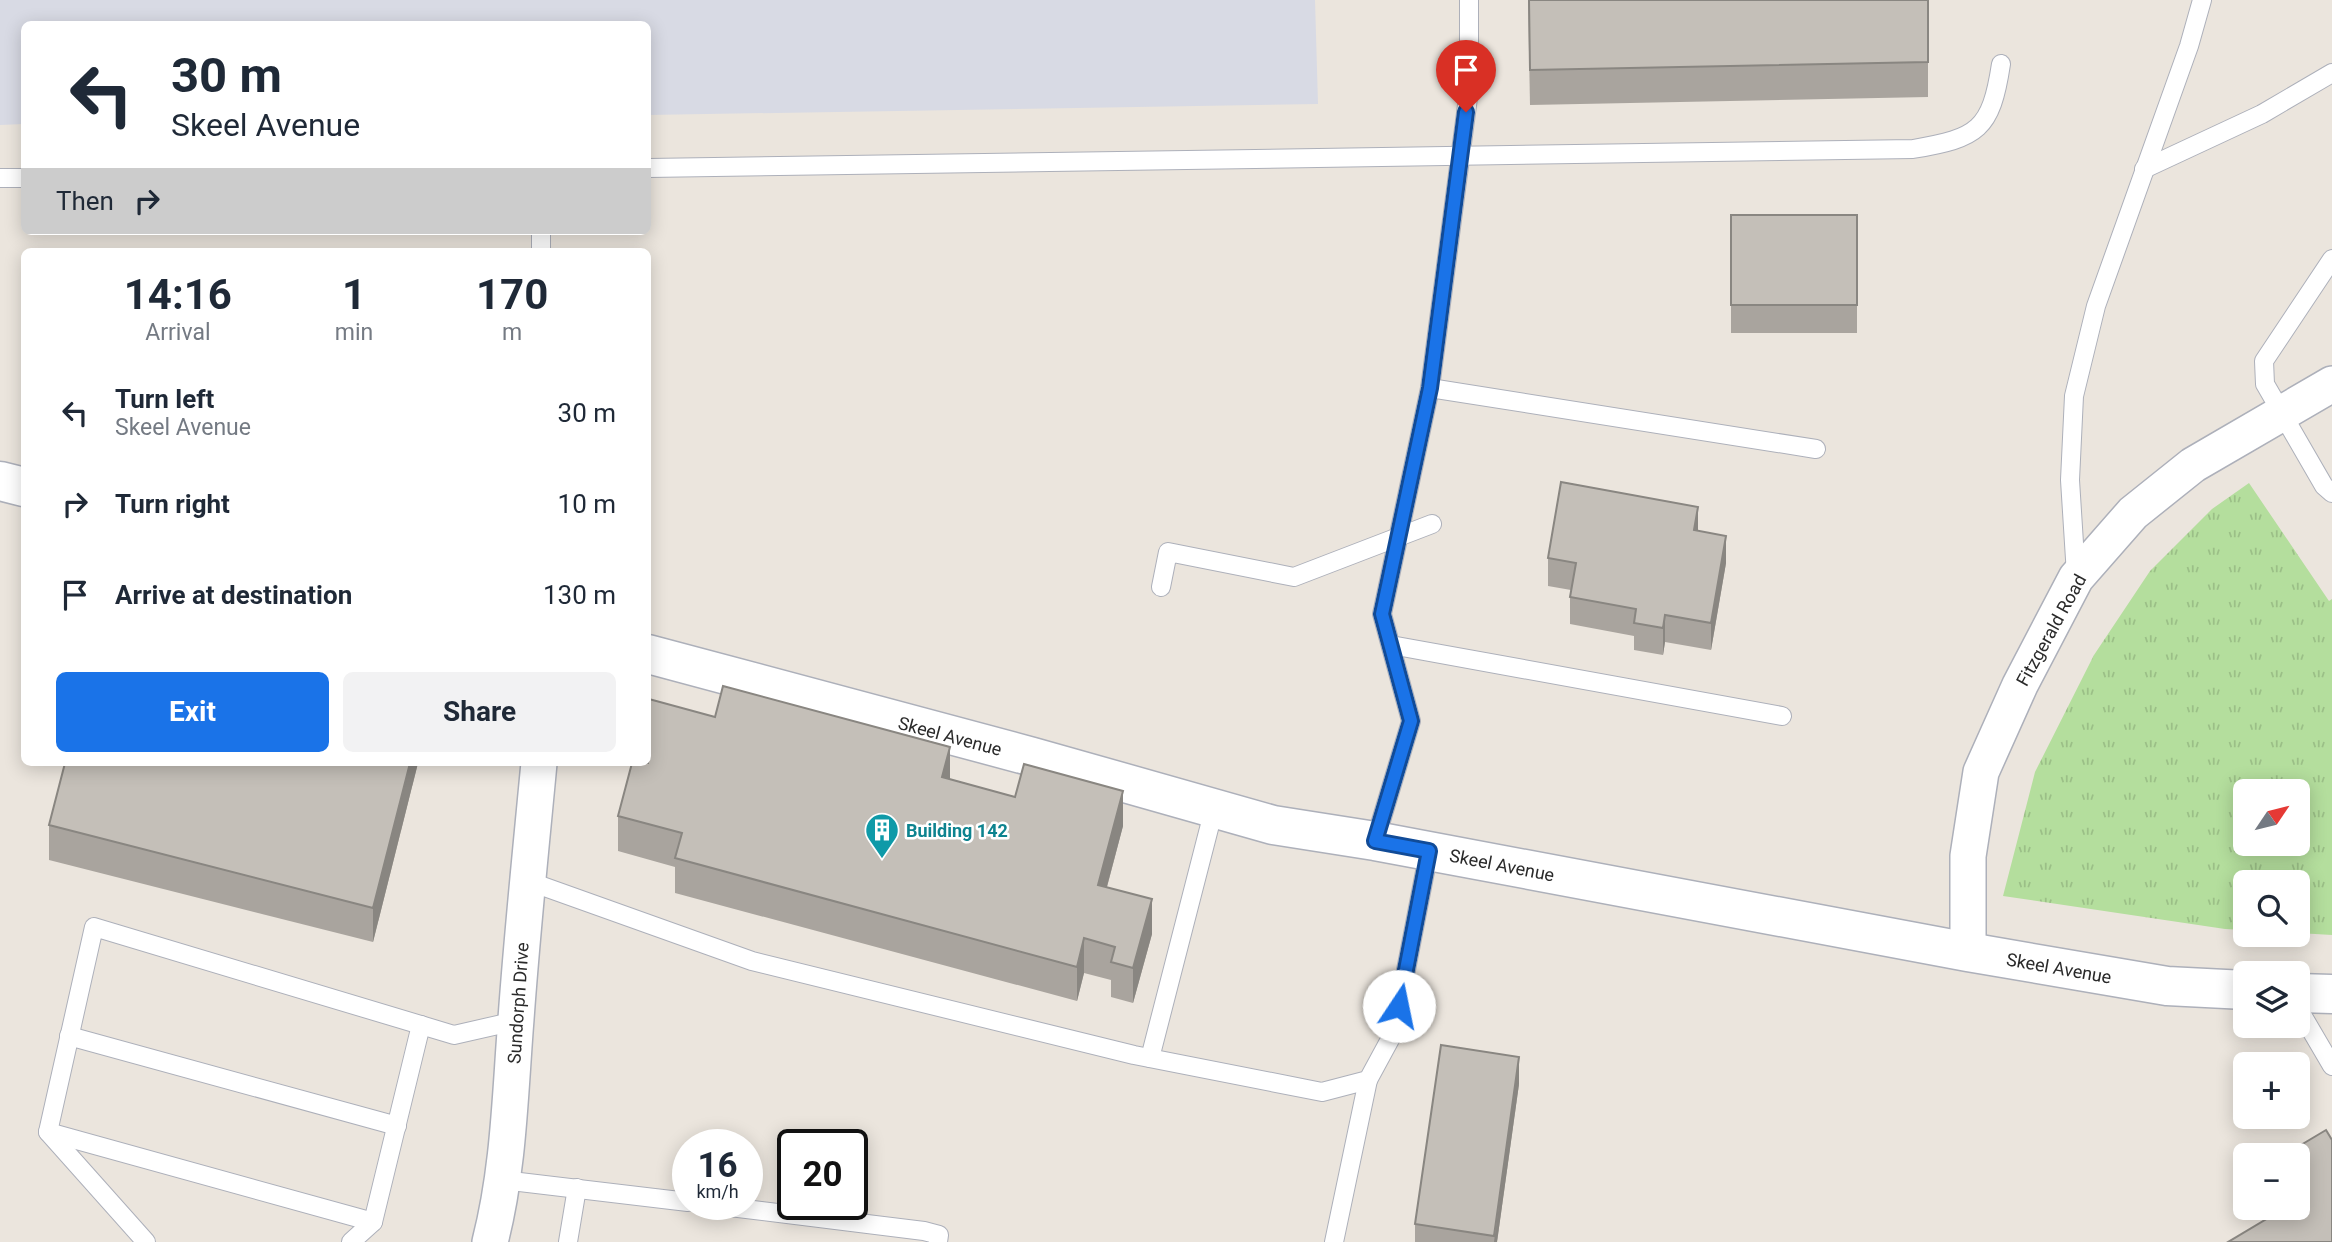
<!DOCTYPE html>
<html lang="en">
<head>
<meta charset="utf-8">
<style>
  body { margin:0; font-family:Roboto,sans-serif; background:#f2f2f3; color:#1f2937; height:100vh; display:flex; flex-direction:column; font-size:26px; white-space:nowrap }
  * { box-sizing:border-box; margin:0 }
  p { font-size:23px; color:#747a83 }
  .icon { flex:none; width:38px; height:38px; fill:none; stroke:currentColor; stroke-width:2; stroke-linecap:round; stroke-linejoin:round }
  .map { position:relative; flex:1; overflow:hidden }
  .details { position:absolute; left:21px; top:248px; width:630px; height:518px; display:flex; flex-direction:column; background:#fff; border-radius:10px; box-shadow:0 4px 18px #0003 }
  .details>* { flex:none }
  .top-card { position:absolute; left:21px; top:21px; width:630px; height:214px; border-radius:10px; box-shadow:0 4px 18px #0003; background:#fff; color:#1f2937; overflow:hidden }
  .needle { width:46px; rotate:55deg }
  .fabs { position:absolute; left:2233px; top:779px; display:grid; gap:14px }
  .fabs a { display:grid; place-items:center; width:77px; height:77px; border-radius:10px; background:#fff; box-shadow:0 4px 18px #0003; font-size:35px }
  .speed { position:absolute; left:672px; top:1129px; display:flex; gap:14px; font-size:35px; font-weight:700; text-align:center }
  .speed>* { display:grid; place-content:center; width:91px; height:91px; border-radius:50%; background:#fff; box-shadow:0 4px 18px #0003; line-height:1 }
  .speed small { font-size:18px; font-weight:400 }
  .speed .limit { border:4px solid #111; border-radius:10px; background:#fff; color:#111 }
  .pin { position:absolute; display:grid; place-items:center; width:60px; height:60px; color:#fff; margin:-72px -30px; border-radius:50% 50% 50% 0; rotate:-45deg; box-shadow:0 0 7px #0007 }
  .pin .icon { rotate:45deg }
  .me { position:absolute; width:77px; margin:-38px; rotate:11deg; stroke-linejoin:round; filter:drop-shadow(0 0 5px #0008) }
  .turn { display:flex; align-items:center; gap:24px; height:147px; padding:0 35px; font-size:32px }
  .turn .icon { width:91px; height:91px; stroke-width:2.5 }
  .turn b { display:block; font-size:49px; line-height:60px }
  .then { display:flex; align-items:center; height:66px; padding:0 35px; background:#0003; gap:14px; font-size:26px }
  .eta { display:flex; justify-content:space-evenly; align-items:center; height:119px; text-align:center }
  .eta b { font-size:42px; font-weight:700; line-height:49px }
  .cta { display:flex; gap:14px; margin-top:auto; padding:14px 35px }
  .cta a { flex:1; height:80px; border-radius:10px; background:#1a73e8; color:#fff; font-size:28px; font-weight:700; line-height:80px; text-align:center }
  .cta a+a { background:#f2f2f3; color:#1f2937 }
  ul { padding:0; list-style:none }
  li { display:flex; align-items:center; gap:21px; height:91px; padding:0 35px }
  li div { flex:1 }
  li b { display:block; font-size:26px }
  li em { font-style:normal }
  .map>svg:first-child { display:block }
  .airport { fill:#d8dae4 }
  .grass { fill:url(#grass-tufts); fill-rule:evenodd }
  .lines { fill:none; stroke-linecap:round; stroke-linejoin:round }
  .lane-casing { stroke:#adb0ba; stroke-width:20 }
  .street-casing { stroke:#adb0ba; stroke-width:38 }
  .secondary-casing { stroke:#adb0ba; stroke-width:41 }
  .lane { stroke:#fff; stroke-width:18 }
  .street { stroke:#fff; stroke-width:35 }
  .secondary { stroke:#fff; stroke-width:38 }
  .wall { fill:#a9a49e }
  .shaded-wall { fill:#898681 }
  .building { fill:#c4bfb8; stroke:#898681; stroke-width:2 }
  .route-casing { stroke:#114b97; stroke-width:18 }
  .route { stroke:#1a73e8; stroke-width:12 }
  .labels { text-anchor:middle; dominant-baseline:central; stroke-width:5; stroke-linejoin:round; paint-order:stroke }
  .street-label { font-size:18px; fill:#2a2a2a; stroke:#fff }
  .culture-label { font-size:18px; font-weight:bold; fill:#0d838f; stroke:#fff; text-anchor:start }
</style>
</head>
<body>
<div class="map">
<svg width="2332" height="1242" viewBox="0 0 2332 1242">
  <defs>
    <pattern id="grass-tufts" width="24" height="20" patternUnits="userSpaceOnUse" patternTransform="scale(1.75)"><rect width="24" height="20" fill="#b4de9d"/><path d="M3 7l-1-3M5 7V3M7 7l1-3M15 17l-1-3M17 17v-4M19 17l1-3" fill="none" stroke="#9bbf87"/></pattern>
  </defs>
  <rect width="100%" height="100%" fill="#ebe5dd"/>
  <polygon class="airport" points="0,0 1315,0 1318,104 648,115 648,24 24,24 24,124 0,125"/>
  <path class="grass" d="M2249,483L2329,601L2332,599V935L2298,933V882H2245V930L2225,929L2003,896L2035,772L2094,655L2150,571L2212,509ZM2298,791V844H2245V791Z"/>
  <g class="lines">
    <g class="lane-casing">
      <g id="lane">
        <path d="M648,168L1913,149C1978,138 1991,130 2001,64"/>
        <polyline points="2144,169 2262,114 2332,73"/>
        <polyline points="0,178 24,178"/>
        <polyline points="541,231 541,252"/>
        <polyline points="2332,259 2264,361 2265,384 2324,486 2332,493"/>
        <polyline points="1430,388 1816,449"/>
        <polyline points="2076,575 2070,480 2074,396 2096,306 2189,46 2202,0"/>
        <polyline points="1161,587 1168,552 1294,577 1432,524"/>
        <polyline points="1391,645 1782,716"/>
        <polyline points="1375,841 1411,721 1382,614 1430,388 1469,90 1469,0"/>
        <polyline points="528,881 752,961 1134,1055 1322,1092 1368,1080 1394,1032 1429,851"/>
        <polyline points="2298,1008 2332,1066"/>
        <polyline points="69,1036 397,1126"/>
        <polyline points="1150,1058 1214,809"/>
        <polyline points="48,1132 373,1222"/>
        <polyline points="503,1180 688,1202"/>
        <polyline points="705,1204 924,1231 939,1235 938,1242"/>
        <polyline points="146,1242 48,1132 94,927 454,1035 515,1021"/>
        <polyline points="351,1242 373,1222 421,1025"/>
        <polyline points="568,1242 577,1188"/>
        <polyline points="1334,1242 1368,1080"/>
      </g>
    </g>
    <g class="street-casing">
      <g id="street">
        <polyline points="1968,952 1968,856 1981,772 2020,685 2076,578 2133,513 2193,465 2332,384"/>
        <path d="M490,1242C509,1168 510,1094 516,1019C522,934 531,848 539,763"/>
      </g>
    </g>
    <g class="secondary-casing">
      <g id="secondary">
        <polyline points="0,481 24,487"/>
        <polyline points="648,654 1033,757 1273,825 1375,841 1968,952 2167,986 2245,990"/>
        <polyline points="2298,993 2332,994"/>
      </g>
    </g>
    <use href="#lane" class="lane"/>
    <use href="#street" class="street"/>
    <use href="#secondary" class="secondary"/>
  </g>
  <g class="wall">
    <polygon points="1528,0 1928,0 1928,97 1530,105"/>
    <rect x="1731" y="215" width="126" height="118"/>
    <polygon points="1698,531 1726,563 1711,650 1665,642 1663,655 1634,650 1634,636 1570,624 1570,597 1571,590 1548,586 1548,558"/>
    <polygon points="65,763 418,763 373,942 49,860 49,825"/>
    <polygon points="950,779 1123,826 1107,887 1152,934 1133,1003 1111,997 1111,980 1084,973 1077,1001 675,893 675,867 618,851 618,816"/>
    <polygon points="1519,1084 1497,1242 1415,1242 1415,1224"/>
  </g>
  <g class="shaded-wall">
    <polygon points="1698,507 1698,534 1694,530"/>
    <polygon points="1726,536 1726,563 1711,650 1711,623"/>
    <polygon points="1665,615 1665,642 1663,655 1663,628"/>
    <polygon points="950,747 950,782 942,777"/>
    <polygon points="410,763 418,763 373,942 373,908"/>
    <polygon points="1123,791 1123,826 1098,920 1098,885"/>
    <polygon points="1152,899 1152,934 1133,1003 1133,968"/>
    <polygon points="1084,938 1084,973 1077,1001 1077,967"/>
    <polygon points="1519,1057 1519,1084 1497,1242 1494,1242"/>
  </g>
  <g class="building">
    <polygon points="1529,0 1928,0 1928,62 1530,70"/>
    <rect x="1731" y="215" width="126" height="90"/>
    <polygon points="1561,482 1698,507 1694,530 1726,536 1711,623 1665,615 1663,628 1634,623 1636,609 1570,597 1576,563 1548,558"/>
    <polygon points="723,686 950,747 942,777 1015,797 1024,764 1123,791 1098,885 1152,899 1133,968 1111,962 1115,947 1084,938 1077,967 675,858 682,833 618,816 632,763 648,763 648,705 649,699 715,717"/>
    <polygon points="65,763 410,763 373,908 49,825"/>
    <polygon points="1441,1045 1519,1057 1494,1236 1415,1224"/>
    <polygon points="2326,1130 2332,1140 2332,1242 2228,1242 2285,1208 2298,1208 2298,1155 2284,1155"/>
  </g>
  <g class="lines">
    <g class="route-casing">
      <polyline id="route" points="1399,1006 1429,851 1375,841 1411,721 1382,614 1430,388 1466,112"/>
    </g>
    <use href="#route" class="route"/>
  </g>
  <defs>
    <g id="building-pin" transform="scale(1.75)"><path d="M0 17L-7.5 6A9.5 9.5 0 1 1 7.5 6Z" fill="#0f9aa8" stroke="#fff"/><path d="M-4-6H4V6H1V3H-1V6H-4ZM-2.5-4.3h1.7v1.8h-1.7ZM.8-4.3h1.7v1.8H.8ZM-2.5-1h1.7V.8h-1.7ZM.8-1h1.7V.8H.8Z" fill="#fff"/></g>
  </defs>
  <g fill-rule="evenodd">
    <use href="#building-pin" x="882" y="830"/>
  </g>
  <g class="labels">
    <g class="street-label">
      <text transform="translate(2051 630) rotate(-61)">Fitzgerald Road</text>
      <text transform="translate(950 736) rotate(15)">Skeel Avenue</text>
      <text transform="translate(1502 865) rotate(11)">Skeel Avenue</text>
      <text transform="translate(2059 968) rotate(10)">Skeel Avenue</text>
      <text transform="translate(518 1003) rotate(-86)">Sundorph Drive</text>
    </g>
    <g class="culture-label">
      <text x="906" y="830">Building 142</text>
    </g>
  </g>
</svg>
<div class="fabs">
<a><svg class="needle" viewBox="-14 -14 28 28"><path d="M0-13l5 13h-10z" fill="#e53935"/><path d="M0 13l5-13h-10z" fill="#747a83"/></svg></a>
<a><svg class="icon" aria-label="search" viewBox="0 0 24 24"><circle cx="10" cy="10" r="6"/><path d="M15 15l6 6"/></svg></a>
<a><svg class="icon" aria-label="layers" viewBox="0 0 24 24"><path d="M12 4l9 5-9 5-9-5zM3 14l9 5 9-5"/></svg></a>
<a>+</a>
<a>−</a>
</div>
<div class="speed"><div>16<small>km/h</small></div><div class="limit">20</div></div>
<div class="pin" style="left:1466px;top:112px;background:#d93025"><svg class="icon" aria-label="arrive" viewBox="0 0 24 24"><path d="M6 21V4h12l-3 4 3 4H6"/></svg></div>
<svg class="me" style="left:1399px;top:1006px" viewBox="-20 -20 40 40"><circle r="19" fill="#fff"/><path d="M0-13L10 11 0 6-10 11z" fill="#1a73e8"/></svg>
<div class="top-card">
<div class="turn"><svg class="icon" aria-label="left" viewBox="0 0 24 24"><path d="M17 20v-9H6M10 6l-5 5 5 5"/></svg><div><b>30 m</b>Skeel Avenue</div></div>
<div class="then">Then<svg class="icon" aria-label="right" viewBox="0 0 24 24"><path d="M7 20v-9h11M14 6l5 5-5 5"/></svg></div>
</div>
<section class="details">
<div class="eta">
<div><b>14:16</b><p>Arrival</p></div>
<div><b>1</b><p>min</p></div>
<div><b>170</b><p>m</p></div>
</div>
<ul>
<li><svg class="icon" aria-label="left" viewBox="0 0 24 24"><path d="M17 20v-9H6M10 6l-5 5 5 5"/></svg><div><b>Turn left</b><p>Skeel Avenue</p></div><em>30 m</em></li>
<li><svg class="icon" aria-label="right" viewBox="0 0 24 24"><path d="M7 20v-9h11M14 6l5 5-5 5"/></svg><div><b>Turn right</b></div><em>10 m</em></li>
<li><svg class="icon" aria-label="arrive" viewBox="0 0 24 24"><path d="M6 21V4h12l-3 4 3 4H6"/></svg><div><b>Arrive at destination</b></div><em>130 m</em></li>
</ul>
<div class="cta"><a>Exit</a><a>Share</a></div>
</section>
</div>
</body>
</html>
